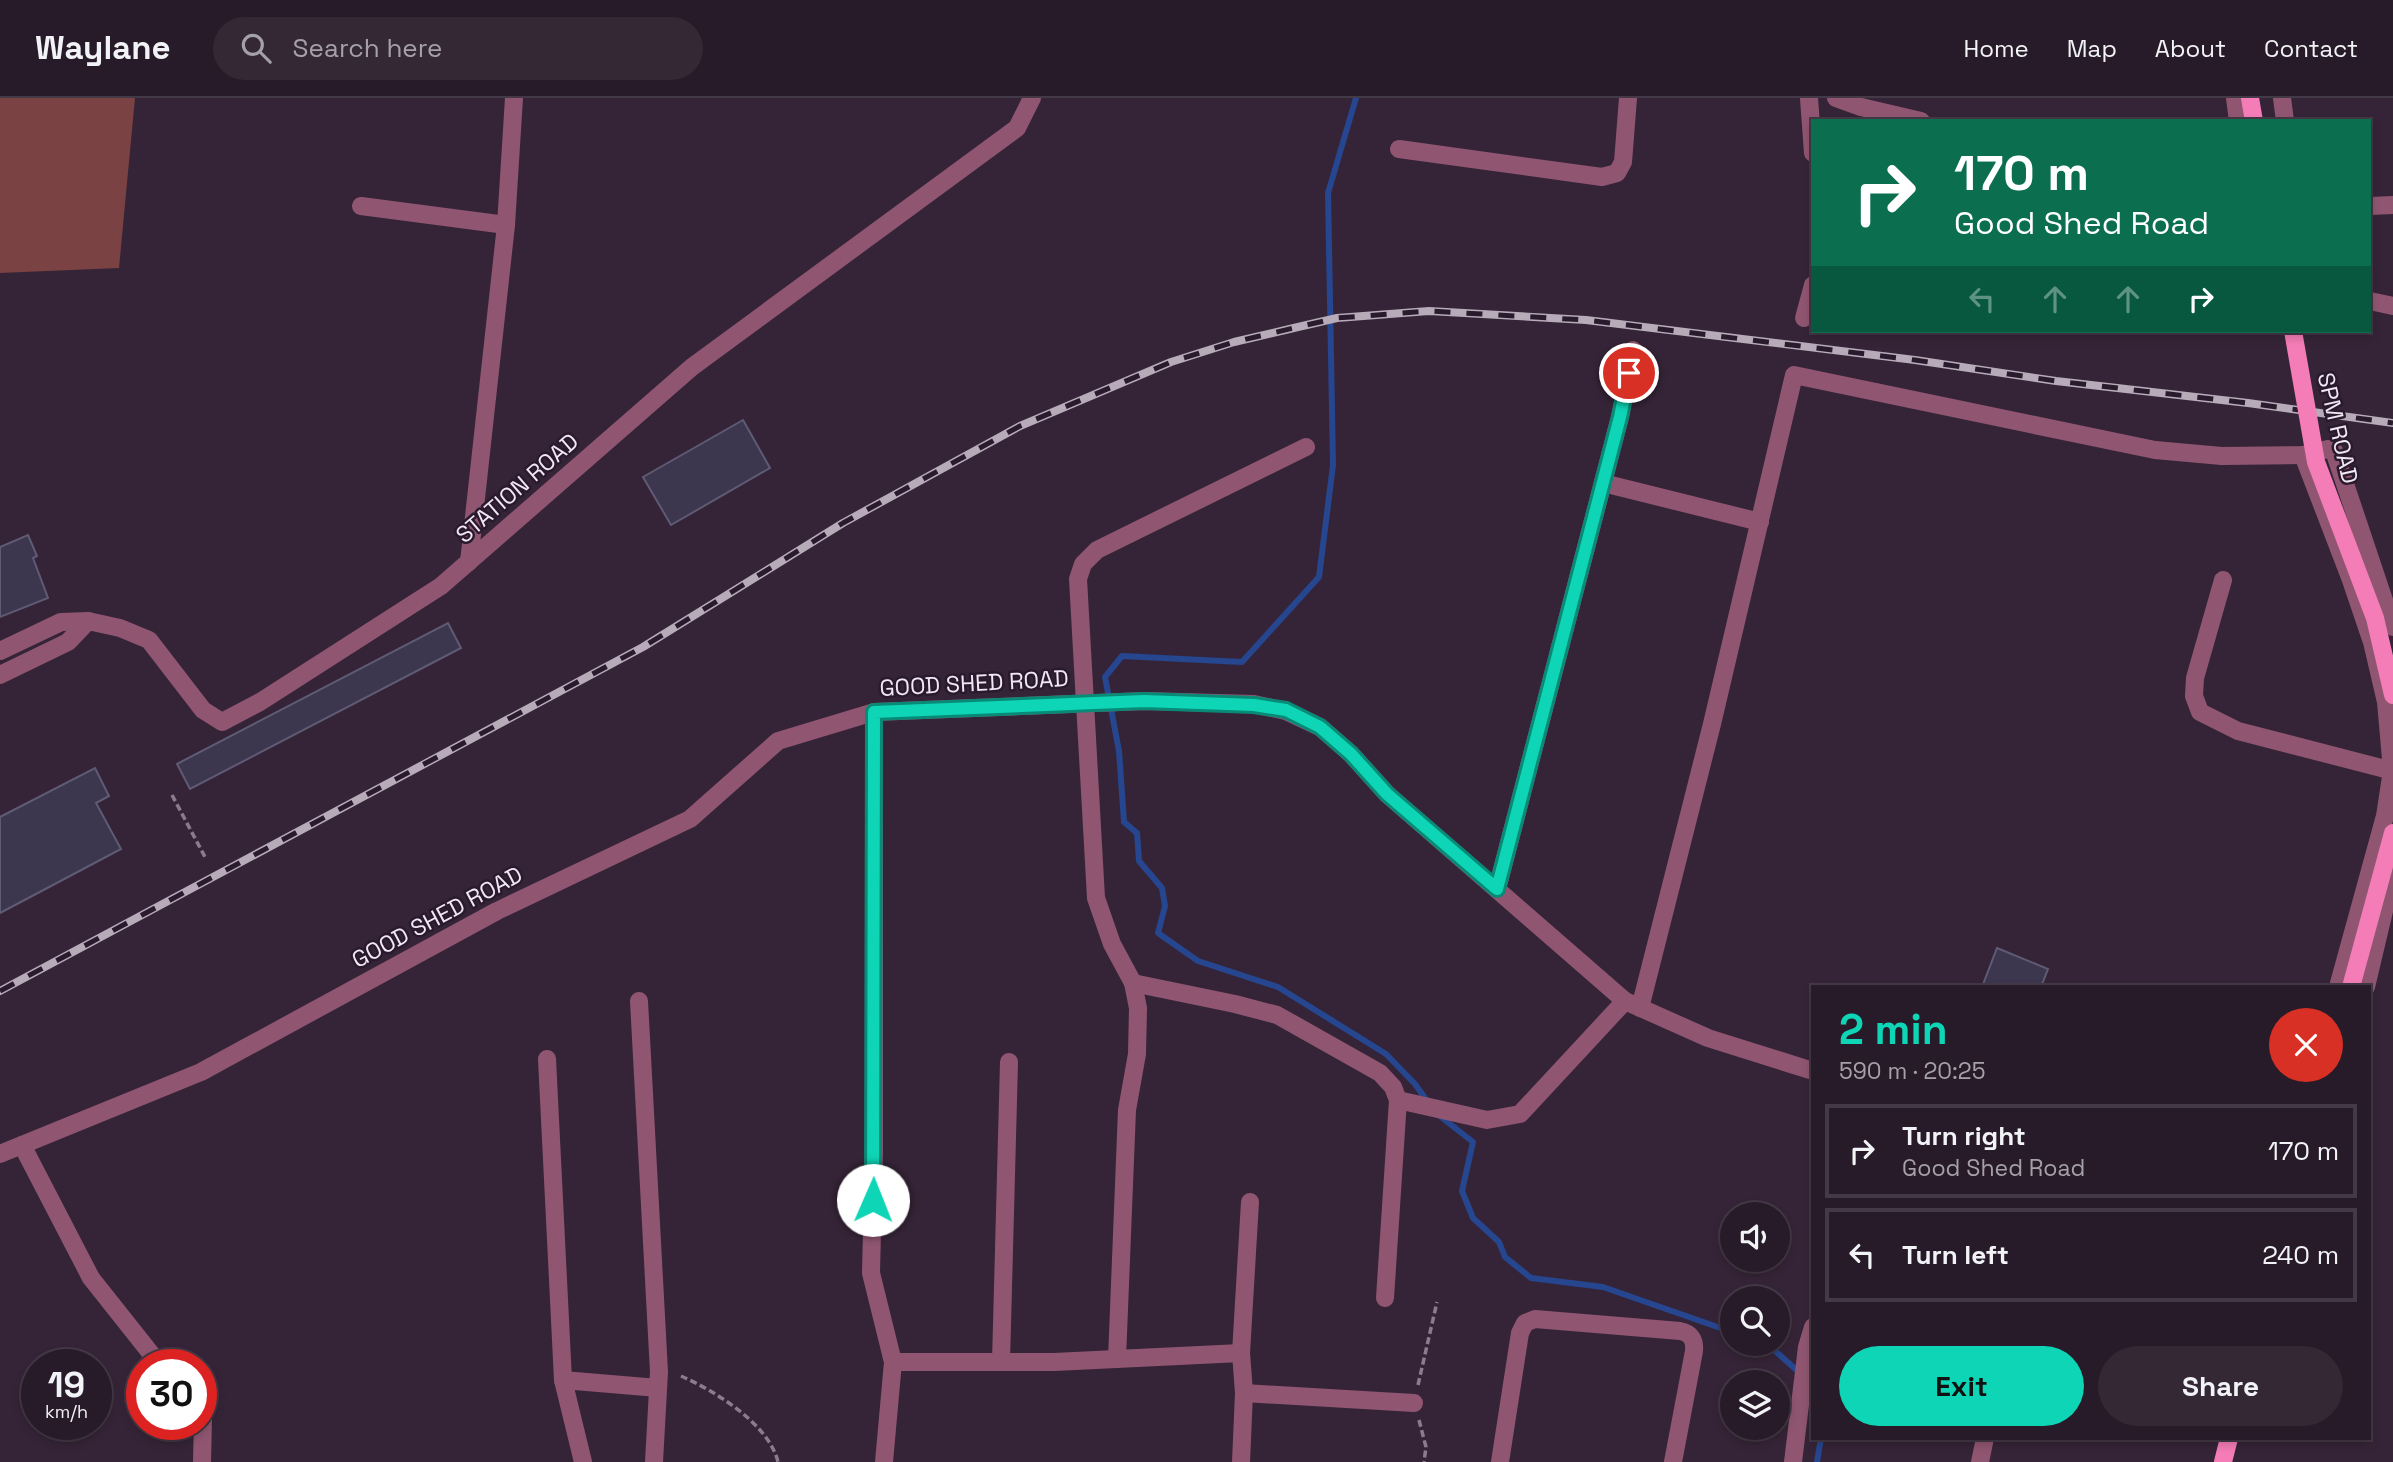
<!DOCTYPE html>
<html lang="en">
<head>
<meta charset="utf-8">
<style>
  body { margin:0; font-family:"Space Grotesk",sans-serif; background:#342835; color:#f1f3f6; height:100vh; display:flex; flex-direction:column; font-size:26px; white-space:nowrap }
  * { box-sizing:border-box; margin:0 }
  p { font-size:23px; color:#a5a1a8 }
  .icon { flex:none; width:38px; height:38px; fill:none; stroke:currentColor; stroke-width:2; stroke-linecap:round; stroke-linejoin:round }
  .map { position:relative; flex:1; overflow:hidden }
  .details { position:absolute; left:1811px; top:887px; width:560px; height:455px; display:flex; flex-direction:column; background:#281b29; border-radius:0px; box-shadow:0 4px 10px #0003,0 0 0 2px #443946 }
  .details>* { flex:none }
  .banner { position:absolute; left:1811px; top:21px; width:560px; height:214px; border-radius:0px; box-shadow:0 4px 10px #0003,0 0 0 2px #443946; background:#0b6e4f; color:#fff; overflow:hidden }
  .tools { position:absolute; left:1720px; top:1104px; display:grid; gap:14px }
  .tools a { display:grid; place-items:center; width:70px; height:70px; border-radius:50%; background:#281b29; box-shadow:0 4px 10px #0003,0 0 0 2px #443946; font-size:35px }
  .speed { position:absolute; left:21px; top:1251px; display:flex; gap:14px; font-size:35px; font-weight:700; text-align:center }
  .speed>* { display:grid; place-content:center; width:91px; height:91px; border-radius:50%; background:#281b29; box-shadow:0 4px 10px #0003,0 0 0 2px #443946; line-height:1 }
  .speed small { font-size:18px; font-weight:400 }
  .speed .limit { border:10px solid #d22; background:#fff; color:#111 }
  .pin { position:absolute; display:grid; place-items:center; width:60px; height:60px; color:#fff; margin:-30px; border:4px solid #fff; border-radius:50%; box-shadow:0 2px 7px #0007 }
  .me { position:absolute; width:77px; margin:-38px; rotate:1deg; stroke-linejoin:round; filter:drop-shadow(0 0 5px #0008) }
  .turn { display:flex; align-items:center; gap:24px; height:147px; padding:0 28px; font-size:32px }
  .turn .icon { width:91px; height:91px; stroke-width:2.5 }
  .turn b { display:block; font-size:49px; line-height:60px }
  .lanes { display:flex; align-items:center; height:66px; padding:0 28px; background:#0003; justify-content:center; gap:35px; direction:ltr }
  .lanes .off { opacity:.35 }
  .round { display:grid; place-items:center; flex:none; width:74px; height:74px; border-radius:37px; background:#342835 }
  .overview { display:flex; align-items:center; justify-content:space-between; height:119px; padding:0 28px }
  h1 { font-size:42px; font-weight:600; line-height:52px; color:#0dd5b5 }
  .button { display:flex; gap:14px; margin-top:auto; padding:14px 28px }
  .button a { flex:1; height:80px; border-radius:42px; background:#0dd5b5; color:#111; font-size:28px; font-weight:600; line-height:80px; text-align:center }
  .button a+a { background:#342835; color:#f1f3f6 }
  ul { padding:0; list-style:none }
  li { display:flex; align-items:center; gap:21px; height:94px; margin:0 14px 10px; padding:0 14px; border:4px solid #443946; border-radius:0px }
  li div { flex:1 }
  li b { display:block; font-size:26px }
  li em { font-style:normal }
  header { display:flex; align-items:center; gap:42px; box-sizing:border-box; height:98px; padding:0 35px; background:#281b29; border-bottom:2px solid #443946 }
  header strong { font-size:33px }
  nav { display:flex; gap:38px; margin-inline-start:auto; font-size:24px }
  .search { width:490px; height:63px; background:#342835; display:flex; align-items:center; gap:18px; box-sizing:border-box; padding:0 24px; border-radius:38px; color:#a5a1a8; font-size:26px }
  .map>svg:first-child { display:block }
  .green { fill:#7a4242 }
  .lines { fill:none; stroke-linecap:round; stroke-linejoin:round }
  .stream { stroke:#26468f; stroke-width:6 }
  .building { fill:#3c374f; stroke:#5f5b74; stroke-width:2 }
  .path { stroke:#8a7c8c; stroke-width:3.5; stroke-dasharray:7 3.5; stroke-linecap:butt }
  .minor { stroke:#905671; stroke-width:18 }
  .major { stroke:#f47db7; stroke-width:18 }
  .rail-casing { stroke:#b7aab9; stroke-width:8 }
  .rail { stroke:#2a1a2d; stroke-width:5; stroke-dasharray:16; stroke-linecap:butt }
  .major-bridge { stroke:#f47db7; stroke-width:18 }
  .route-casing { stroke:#088a76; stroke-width:18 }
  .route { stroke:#0dd5b5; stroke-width:12 }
  .labels { text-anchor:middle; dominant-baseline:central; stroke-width:5; stroke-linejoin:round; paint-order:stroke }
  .street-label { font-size:23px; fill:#f2e7f4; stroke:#2a1a2d }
</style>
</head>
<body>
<header>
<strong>Waylane</strong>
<div class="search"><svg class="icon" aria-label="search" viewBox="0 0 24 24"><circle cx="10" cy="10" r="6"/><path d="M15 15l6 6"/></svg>Search here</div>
<nav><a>Home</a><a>Map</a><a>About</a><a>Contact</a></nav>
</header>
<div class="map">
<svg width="2393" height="1364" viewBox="0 0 2393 1364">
  <rect width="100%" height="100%" fill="#352437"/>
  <polygon class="green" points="0,0 135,0 119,170 0,175"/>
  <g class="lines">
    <g class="stream">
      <polyline points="1356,0 1328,95 1333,367 1319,479 1242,564 1122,558 1105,579 1119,653 1124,724 1137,735 1139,763 1162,790 1165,808 1158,835 1198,863 1278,889 1386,956 1415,986 1427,1003"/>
      <polyline points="1436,1015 1473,1044 1462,1093 1473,1120 1499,1144 1505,1159 1531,1180 1603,1189 1732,1234"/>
      <polyline points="1761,1246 1773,1251 1801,1276"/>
      <polyline points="1808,1289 1813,1304"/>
      <polyline points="1817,1364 1821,1340"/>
    </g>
  </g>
  <g class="building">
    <polygon points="743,322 770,370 671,427 643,379"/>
    <polygon points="28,437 37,458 33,460 48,500 0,519 0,449"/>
    <polygon points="448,525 461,550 190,691 177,666"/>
    <polygon points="95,670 109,698 96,705 121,751 0,815 0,719"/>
    <polygon points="1997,850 2048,871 2041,889 1982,889"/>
  </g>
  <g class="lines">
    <g class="path">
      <polyline points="172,697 205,759"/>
      <path d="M681,1278C715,1293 769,1326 778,1364"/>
      <polyline points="1418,1287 1437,1204"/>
      <polyline points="1419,1322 1426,1349 1424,1364"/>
    </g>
    <g class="minor">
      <polyline points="1809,0 1813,55"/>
      <polyline points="1836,0 1861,9 1921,23"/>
      <polyline points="2235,0 2238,23"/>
      <polyline points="2282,0 2285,23"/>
      <polyline points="1399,51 1602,79 1617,75 1623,64 1628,0"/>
      <polyline points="361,108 506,127 514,0"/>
      <polyline points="2370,108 2393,107"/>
      <polyline points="2370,203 2393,208"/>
      <polyline points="1804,220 1813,187"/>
      <polyline points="2303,357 2351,482 2372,544 2386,604 2392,672 2385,718 2338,889"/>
      <polyline points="1603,385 1760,424"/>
      <polyline points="469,464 506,127"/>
      <polyline points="2223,482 2195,580 2194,598 2200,614 2238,633 2393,673"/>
      <polyline points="0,553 61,524 88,523 120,530 149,542 203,612 222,624 260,604 441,488 692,269 1017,30 1032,0"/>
      <polyline points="0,577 68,544 88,523"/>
      <polyline points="874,614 874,1053 871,1175 893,1264 884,1364"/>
      <polyline points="1497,791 1620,319 1633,252"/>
      <polyline points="1133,885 1235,906 1277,917 1380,975 1393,989 1398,1002 1385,1200"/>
      <polyline points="2366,889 2393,775"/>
      <polyline points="639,903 659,1274 654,1364"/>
      <polyline points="1640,910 1712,626 1794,277 2155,352 2222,358 2303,357 2328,351 2334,353 2393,529"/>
      <polyline points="547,961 563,1282 658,1290"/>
      <polyline points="1398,1002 1487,1022 1520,1016 1625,903"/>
      <polyline points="22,1047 91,1180 160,1267"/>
      <polyline points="0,1056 201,974 497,813 690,721 778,643 874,614 1145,603 1254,606 1286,613 1320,629 1351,656 1387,696 1625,903 1708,940 1813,973"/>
      <polyline points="1117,1261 1127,1012 1137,956 1138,910 1133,885 1112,846 1096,800 1078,481 1083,466 1097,452 1306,349"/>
      <polyline points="893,1264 1054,1264 1241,1255"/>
      <polyline points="1001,1264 1009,964"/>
      <polyline points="563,1282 583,1364"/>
      <polyline points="1244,1295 1414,1305"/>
      <polyline points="201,1319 203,1321 202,1364"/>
      <polyline points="1241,1364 1244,1295 1241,1255 1250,1104"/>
      <path d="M1500,1364L1520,1235L1525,1225L1535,1221L1680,1233C1691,1235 1695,1242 1694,1253L1673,1364"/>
      <polyline points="1793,1364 1807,1249 1813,1229"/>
      <polyline points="1980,1364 1985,1340"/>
    </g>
    <g class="major">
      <polyline points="2250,0 2254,23"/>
      <polyline points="2351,889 2393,735"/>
      <polyline points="2223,1364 2229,1340"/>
    </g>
    <g class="rail-casing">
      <polyline id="rail" points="0,893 643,549 843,425 1020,328 1171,264 1234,244 1298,229 1337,220 1429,213 1586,222 1915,262 2056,283 2248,305 2393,325"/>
    </g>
    <use href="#rail" class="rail"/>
    <polyline class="major-bridge" points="2293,233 2316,364 2375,520 2393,597"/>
  </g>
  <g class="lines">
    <g class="route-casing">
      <polyline id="route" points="873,1102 874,614 1144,603 1254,607 1286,612 1320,629 1351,656 1387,696 1497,791 1620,319 1629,275"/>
    </g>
    <use href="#route" class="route"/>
  </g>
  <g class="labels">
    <g class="street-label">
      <text transform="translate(2338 330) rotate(77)">SPM ROAD</text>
      <text transform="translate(517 390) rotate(-41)">STATION ROAD</text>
      <text transform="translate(974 585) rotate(-3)">GOOD SHED ROAD</text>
      <text transform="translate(437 819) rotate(-28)">GOOD SHED ROAD</text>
    </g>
  </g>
</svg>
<div class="tools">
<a><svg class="icon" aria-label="sound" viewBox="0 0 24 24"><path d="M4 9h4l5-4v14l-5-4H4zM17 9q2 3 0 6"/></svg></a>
<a><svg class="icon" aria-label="search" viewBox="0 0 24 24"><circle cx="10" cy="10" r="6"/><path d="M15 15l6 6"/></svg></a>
<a><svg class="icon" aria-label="layers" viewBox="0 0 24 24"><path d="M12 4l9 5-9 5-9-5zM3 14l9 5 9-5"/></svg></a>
</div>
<div class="speed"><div>19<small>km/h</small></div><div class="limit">30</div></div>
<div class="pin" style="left:1629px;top:275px;background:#d93025"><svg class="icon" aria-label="arrive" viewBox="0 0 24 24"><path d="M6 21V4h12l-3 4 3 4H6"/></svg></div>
<svg class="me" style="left:873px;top:1102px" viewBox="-20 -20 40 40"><circle r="19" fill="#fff"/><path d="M0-13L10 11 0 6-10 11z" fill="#0dd5b5"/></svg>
<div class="banner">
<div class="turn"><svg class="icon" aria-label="right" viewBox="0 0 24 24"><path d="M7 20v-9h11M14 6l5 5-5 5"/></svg><div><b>170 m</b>Good Shed Road</div></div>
<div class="lanes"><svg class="icon off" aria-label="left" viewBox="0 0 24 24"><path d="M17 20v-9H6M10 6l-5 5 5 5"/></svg><svg class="icon off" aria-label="ahead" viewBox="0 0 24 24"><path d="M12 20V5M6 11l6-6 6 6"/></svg><svg class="icon off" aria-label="ahead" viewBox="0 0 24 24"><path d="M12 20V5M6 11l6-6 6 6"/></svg><svg class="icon" aria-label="right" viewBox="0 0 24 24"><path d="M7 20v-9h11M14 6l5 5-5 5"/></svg></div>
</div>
<section class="details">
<div class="overview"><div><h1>2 min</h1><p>590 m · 20:25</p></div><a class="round" style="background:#d93025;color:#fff"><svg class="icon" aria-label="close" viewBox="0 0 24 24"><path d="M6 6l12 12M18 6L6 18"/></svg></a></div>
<ul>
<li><svg class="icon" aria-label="right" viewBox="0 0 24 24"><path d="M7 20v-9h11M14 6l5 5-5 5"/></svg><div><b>Turn right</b><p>Good Shed Road</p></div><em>170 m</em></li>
<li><svg class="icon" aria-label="left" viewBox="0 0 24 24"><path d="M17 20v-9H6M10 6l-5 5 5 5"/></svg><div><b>Turn left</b></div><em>240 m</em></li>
</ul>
<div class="button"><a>Exit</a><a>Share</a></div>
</section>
</div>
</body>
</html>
